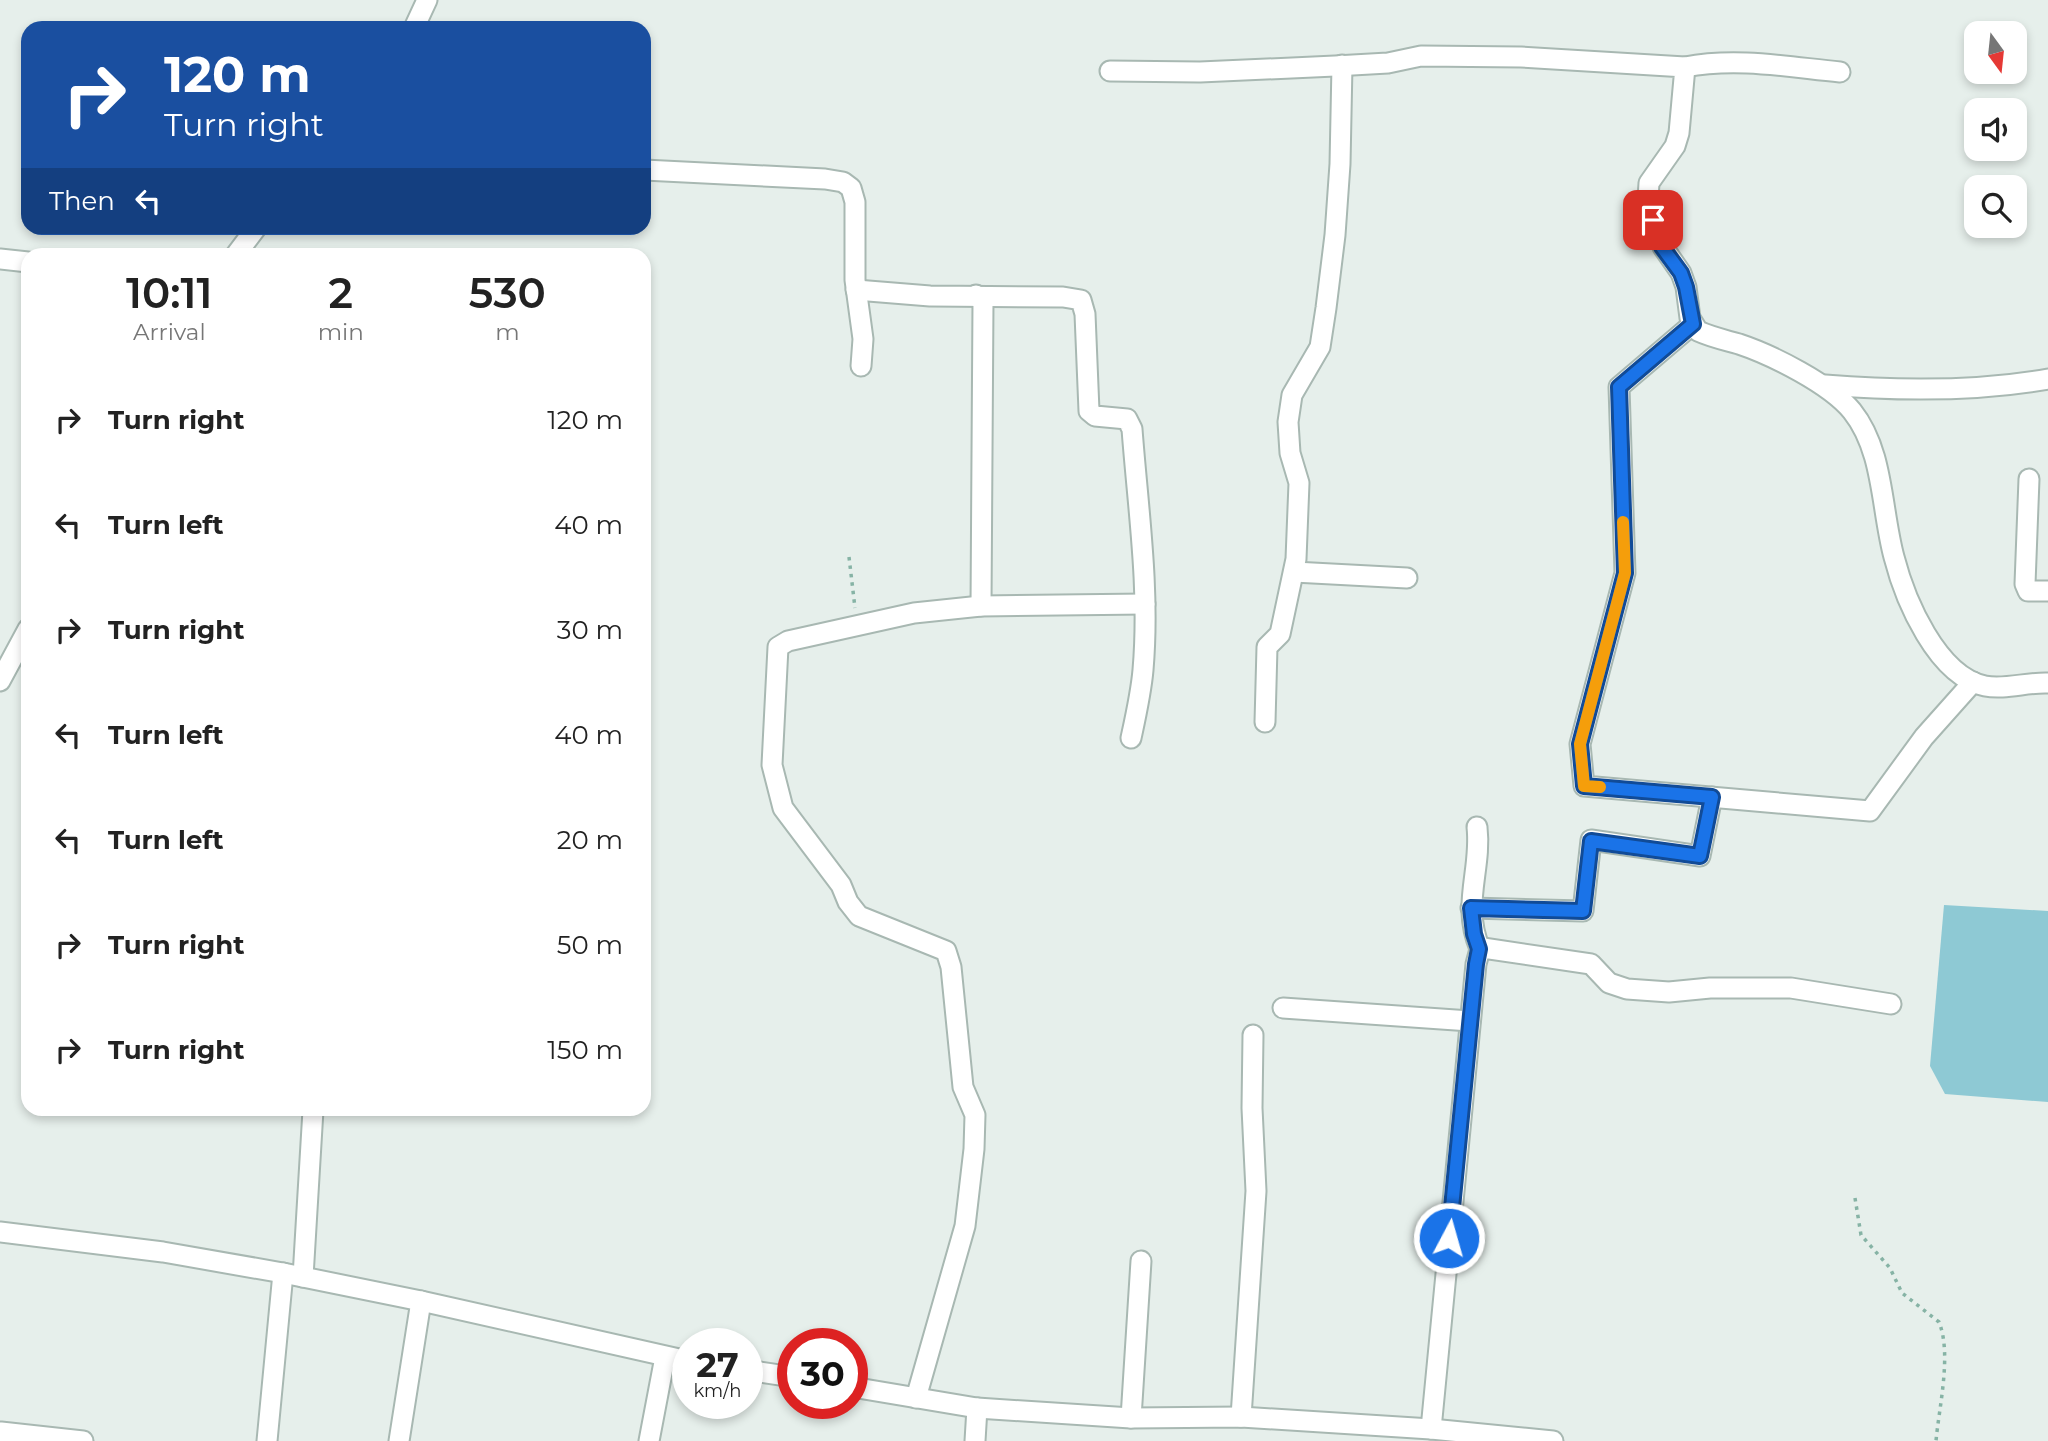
<!DOCTYPE html>
<html lang="en">
<head>
<meta charset="utf-8">
<style>
  body { margin:0; font-family:Montserrat,sans-serif; background:#f2f2f2; color:#222; height:100vh; display:flex; flex-direction:column; font-size:26px; white-space:nowrap }
  * { box-sizing:border-box; margin:0 }
  p { font-size:23px; color:#767676 }
  .icon { flex:none; width:38px; height:38px; fill:none; stroke:currentColor; stroke-width:2; stroke-linecap:round; stroke-linejoin:round }
  .map { position:relative; flex:1; overflow:hidden }
  .panel { position:absolute; left:21px; top:248px; width:630px; height:868px; display:flex; flex-direction:column; background:#fff; border-radius:21px; box-shadow:0 4px 10px #0003 }
  .panel>* { flex:none }
  .top-card { position:absolute; left:21px; top:21px; width:630px; height:214px; border-radius:21px; box-shadow:0 4px 10px #0003; background:#1a4fa0; color:#fff; overflow:hidden }
  .needle { width:46px; rotate:165deg }
  .tools { position:absolute; left:1964px; top:21px; display:grid; gap:14px }
  .tools a { display:grid; place-items:center; width:63px; height:63px; border-radius:14px; background:#fff; box-shadow:0 4px 10px #0003; font-size:35px }
  .speed { position:absolute; left:672px; top:1328px; display:flex; gap:14px; font-size:35px; font-weight:700; text-align:center }
  .speed>* { display:grid; place-content:center; width:91px; height:91px; border-radius:50%; background:#fff; box-shadow:0 4px 10px #0003; line-height:1 }
  .speed small { font-size:18px; font-weight:400 }
  .speed .limit { border:10px solid #d22; background:#fff; color:#111 }
  .pin { position:absolute; display:grid; place-items:center; width:60px; height:60px; color:#fff; margin:-30px; border-radius:14px; box-shadow:0 4px 10px #0006 }
  .me { position:absolute; width:77px; margin:-38px; rotate:6deg; stroke-linejoin:round; filter:drop-shadow(0 0 5px #0008) }
  .turn { display:flex; align-items:center; gap:24px; height:147px; padding:0 28px; font-size:32px }
  .turn .icon { width:91px; height:91px; stroke-width:2.5 }
  .turn b { display:block; font-size:49px; line-height:60px }
  .then { display:flex; align-items:center; height:66px; padding:0 28px; background:#0003; gap:14px; font-size:26px }
  .eta { display:flex; justify-content:space-evenly; align-items:center; height:119px; text-align:center }
  .eta b { font-size:42px; font-weight:600; line-height:49px }
  ul { padding:0; list-style:none }
  li { display:flex; align-items:center; gap:21px; height:105px; padding:0 28px }
  li div { flex:1 }
  li b { display:block; font-size:26px }
  li em { font-style:normal }
  .map>svg:first-child { display:block }
  .water { fill:#8ec9d4 }
  .lines { fill:none; stroke-linecap:round; stroke-linejoin:round }
  .minor-casing { stroke:#a8b8b2; stroke-width:23 }
  .path { stroke:#86b3a5; stroke-width:3.5; stroke-dasharray:3.5 5; stroke-linecap:butt }
  .minor { stroke:#fff; stroke-width:19 }
  .route-casing { stroke:#114b97; stroke-width:18 }
  .route { stroke:#1a73e8; stroke-width:12 }
  .slow { stroke:#f59e0b; stroke-width:12 }
</style>
</head>
<body>
<div class="map">
<svg width="2048" height="1441" viewBox="0 0 2048 1441">
  <rect width="100%" height="100%" fill="#e6efeb"/>
  <polygon class="water" points="1944,905 2048,911 2048,1102 1945,1094 1930,1066"/>
  <g class="lines">
    <g class="minor-casing">
      <g id="minor">
        <polyline points="414,28 427,0"/>
        <path d="M1685,67C1737,57 1788,67 1840,72"/>
        <path d="M1110,71L1200,72L1335,66L1388,63L1421,56L1521,57L1685,67L1679,133L1675,146L1649,183L1648,199L1663,247L1681,273L1686,287L1690,318L1698,331C1711,337 1725,340 1739,344C1772,355 1830,384 1852,411C1884,451 1881,509 1894,557C1905,600 1937,676 1985,686C2005,690 2027,682 2048,683"/>
        <polyline points="644,170 825,179 843,182 851,188 855,202 855,280 863,339 861,366"/>
        <polyline points="235,256 256,228"/>
        <polyline points="0,259 28,262"/>
        <path d="M856,290L930,296L1063,297L1081,300L1085,314L1089,411L1095,416L1127,419L1132,429C1138,509 1150,589 1143,670C1141,693 1136,715 1131,738"/>
        <polyline points="976,295 983,302 981,606"/>
        <polyline points="1693,324 1619,387 1625,573 1580,744 1584,786 1870,811 1924,737 1973,682"/>
        <path d="M1825,385C1899,391 1975,392 2048,379"/>
        <polyline points="2029,479 2025,584 2028,591 2048,591"/>
        <polyline points="1294,572 1407,578"/>
        <polyline points="0,681 28,629"/>
        <polyline points="1265,722 1267,647 1280,634 1296,559 1299,483 1290,453 1288,422 1292,395 1320,347 1326,308 1335,235 1340,164 1342,65"/>
        <path d="M1477,827C1482,870 1461,904 1480,949"/>
        <polyline points="1471,908 1583,911 1591,840 1700,856 1712,797"/>
        <polyline points="1283,1008 1470,1021"/>
        <polyline points="0,1232 163,1252 283,1273 421,1301 688,1361"/>
        <polyline points="303,1277 313,1110"/>
        <polyline points="747,1370 793,1377"/>
        <polyline points="852,1387 977,1408 1131,1418 1241,1417 1431,1429 1553,1441"/>
        <polyline points="916,1398 965,1226 974,1149 975,1115 963,1087 951,967 946,951 859,916 848,902 841,885 783,808 772,765 778,647 788,641 914,613 981,606 1145,604"/>
        <polyline points="1241,1417 1256,1191 1252,1108 1253,1035"/>
        <polyline points="1131,1418 1141,1261"/>
        <polyline points="1431,1429 1476,964 1480,949 1483,948 1591,964 1609,983 1627,989 1669,992 1710,988 1791,988 1891,1004"/>
        <polyline points="1,1432 83,1441"/>
        <polyline points="267,1441 283,1273"/>
        <polyline points="399,1441 421,1301"/>
        <polyline points="649,1441 665,1357"/>
        <polyline points="975,1441 977,1408"/>
      </g>
    </g>
    <g class="path">
      <polyline points="849,557 855,608"/>
      <path d="M1855,1198L1861,1235L1890,1268L1902,1293L1939,1322C1952,1354 1939,1407 1936,1441"/>
    </g>
    <use href="#minor" class="minor"/>
  </g>
  <g class="lines">
    <g class="route-casing">
      <polyline id="route" points="1449,1238 1476,964 1479,949 1474,934 1471,908 1583,911 1591,841 1700,856 1712,797 1584,786 1580,744 1625,573 1619,387 1693,324 1686,287 1681,273 1662,247 1653,220"/>
    </g>
    <use href="#route" class="route"/>
    <polyline class="slow" points="1600,787 1584,786 1580,744 1625,573 1623,522"/>
  </g>
</svg>
<div class="tools">
<a><svg class="needle" viewBox="-14 -14 28 28"><path d="M0-13l5 13h-10z" fill="#e53935"/><path d="M0 13l5-13h-10z" fill="#767676"/></svg></a>
<a><svg class="icon" aria-label="sound" viewBox="0 0 24 24"><path d="M4 9h4l5-4v14l-5-4H4zM17 9q2 3 0 6"/></svg></a>
<a><svg class="icon" aria-label="search" viewBox="0 0 24 24"><circle cx="10" cy="10" r="6"/><path d="M15 15l6 6"/></svg></a>
</div>
<div class="speed"><div>27<small>km/h</small></div><div class="limit">30</div></div>
<div class="pin" style="left:1653px;top:220px;background:#d93025"><svg class="icon" aria-label="arrive" viewBox="0 0 24 24"><path d="M6 21V4h12l-3 4 3 4H6"/></svg></div>
<svg class="me" style="left:1449px;top:1238px" viewBox="-20 -20 40 40"><circle r="17" fill="#1a73e8" stroke="#fff" stroke-width="3"/><path d="M0-11L8 9 0 5-8 9z" fill="#fff"/></svg>
<div class="top-card">
<div class="turn"><svg class="icon" aria-label="right" viewBox="0 0 24 24"><path d="M7 20v-9h11M14 6l5 5-5 5"/></svg><div><b>120 m</b>Turn right</div></div>
<div class="then">Then<svg class="icon" aria-label="left" viewBox="0 0 24 24"><path d="M17 20v-9H6M10 6l-5 5 5 5"/></svg></div>
</div>
<section class="panel">
<div class="eta">
<div><b>10:11</b><p>Arrival</p></div>
<div><b>2</b><p>min</p></div>
<div><b>530</b><p>m</p></div>
</div>
<ul>
<li><svg class="icon" aria-label="right" viewBox="0 0 24 24"><path d="M7 20v-9h11M14 6l5 5-5 5"/></svg><div><b>Turn right</b></div><em>120 m</em></li>
<li><svg class="icon" aria-label="left" viewBox="0 0 24 24"><path d="M17 20v-9H6M10 6l-5 5 5 5"/></svg><div><b>Turn left</b></div><em>40 m</em></li>
<li><svg class="icon" aria-label="right" viewBox="0 0 24 24"><path d="M7 20v-9h11M14 6l5 5-5 5"/></svg><div><b>Turn right</b></div><em>30 m</em></li>
<li><svg class="icon" aria-label="left" viewBox="0 0 24 24"><path d="M17 20v-9H6M10 6l-5 5 5 5"/></svg><div><b>Turn left</b></div><em>40 m</em></li>
<li><svg class="icon" aria-label="left" viewBox="0 0 24 24"><path d="M17 20v-9H6M10 6l-5 5 5 5"/></svg><div><b>Turn left</b></div><em>20 m</em></li>
<li><svg class="icon" aria-label="right" viewBox="0 0 24 24"><path d="M7 20v-9h11M14 6l5 5-5 5"/></svg><div><b>Turn right</b></div><em>50 m</em></li>
<li><svg class="icon" aria-label="right" viewBox="0 0 24 24"><path d="M7 20v-9h11M14 6l5 5-5 5"/></svg><div><b>Turn right</b></div><em>150 m</em></li>
</ul>
</section>
</div>
</body>
</html>
